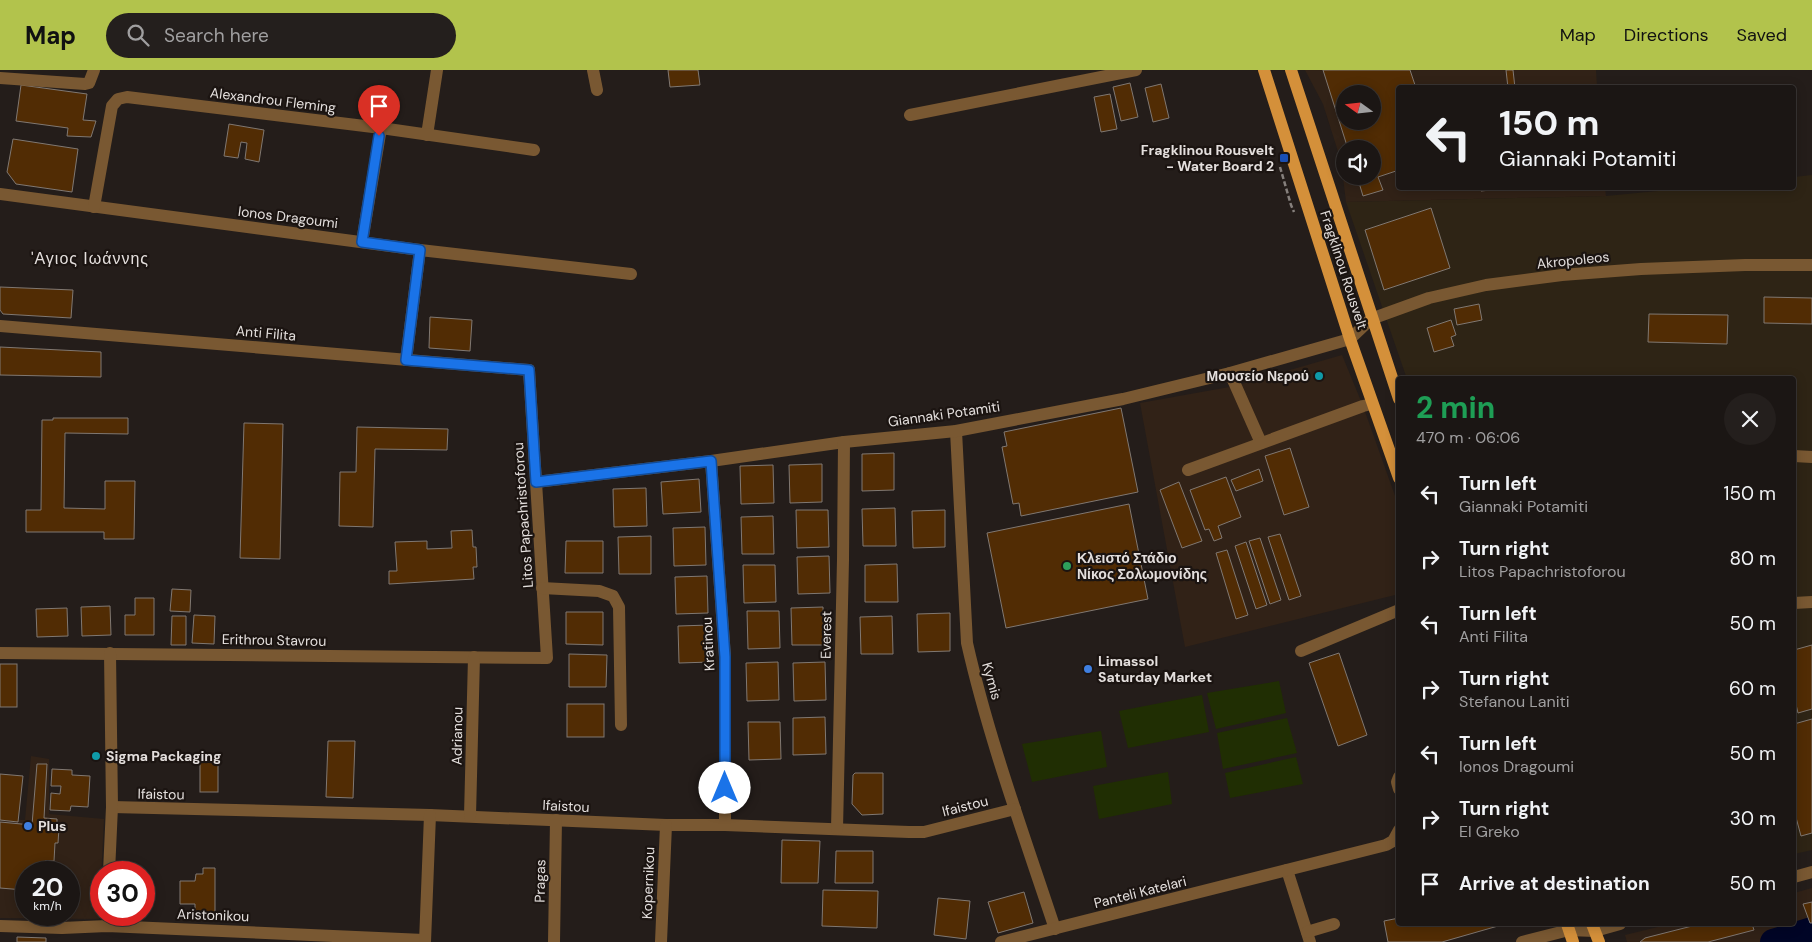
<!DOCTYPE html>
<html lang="en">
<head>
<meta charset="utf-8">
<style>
  body { margin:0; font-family:"DM Sans",sans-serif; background:#241f1d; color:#f1f3f6; height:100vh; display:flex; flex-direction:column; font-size:19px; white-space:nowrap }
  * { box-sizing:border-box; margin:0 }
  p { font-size:16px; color:#a09fa0 }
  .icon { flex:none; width:28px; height:28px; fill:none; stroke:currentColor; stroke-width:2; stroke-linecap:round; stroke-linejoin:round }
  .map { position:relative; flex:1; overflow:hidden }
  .details { position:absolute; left:1396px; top:306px; width:400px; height:550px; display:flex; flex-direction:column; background:#1b1614; border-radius:5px; box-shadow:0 2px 12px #0003,0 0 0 1px #393534 }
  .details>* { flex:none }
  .banner { position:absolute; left:1396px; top:15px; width:400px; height:105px; border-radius:5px; box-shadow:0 2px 12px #0003,0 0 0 1px #393534; background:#1b1614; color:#f1f3f6; overflow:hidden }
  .needle { width:32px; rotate:285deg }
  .tools { position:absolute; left:1336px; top:15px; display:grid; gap:10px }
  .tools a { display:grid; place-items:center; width:45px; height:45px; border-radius:50%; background:#1b1614; box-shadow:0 2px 12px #0003,0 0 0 1px #393534; font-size:25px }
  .speed { position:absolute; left:15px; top:791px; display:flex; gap:10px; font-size:25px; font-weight:700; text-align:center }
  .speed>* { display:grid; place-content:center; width:65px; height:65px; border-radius:50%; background:#1b1614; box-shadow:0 2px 12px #0003,0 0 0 1px #393534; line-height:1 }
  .speed small { font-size:12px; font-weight:400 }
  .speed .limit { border:8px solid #d22; background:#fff; color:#111 }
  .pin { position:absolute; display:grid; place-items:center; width:42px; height:42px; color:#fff; margin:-51px -21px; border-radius:50% 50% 50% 0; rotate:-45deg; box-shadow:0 0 5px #0007 }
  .pin .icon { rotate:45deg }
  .me { position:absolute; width:55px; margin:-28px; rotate:0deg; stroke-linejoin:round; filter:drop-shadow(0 0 4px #0008) }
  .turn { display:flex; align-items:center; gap:18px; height:105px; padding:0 20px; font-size:22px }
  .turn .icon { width:65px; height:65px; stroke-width:2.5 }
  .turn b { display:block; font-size:35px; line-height:42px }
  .round { display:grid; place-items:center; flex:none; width:52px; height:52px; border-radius:26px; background:#241f1d }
  .headline { display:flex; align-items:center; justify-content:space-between; height:85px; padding:0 20px }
  h1 { font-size:30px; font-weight:700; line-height:38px; color:#1e9e55 }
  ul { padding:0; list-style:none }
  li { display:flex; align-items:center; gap:15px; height:65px; padding:0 20px }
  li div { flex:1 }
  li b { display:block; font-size:19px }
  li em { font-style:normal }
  header { display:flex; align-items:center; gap:30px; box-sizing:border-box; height:70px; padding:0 25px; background:#b2c34c; color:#111 }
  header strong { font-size:24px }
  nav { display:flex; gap:28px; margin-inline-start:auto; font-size:18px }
  .search { width:350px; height:45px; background:#241f1d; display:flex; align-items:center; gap:12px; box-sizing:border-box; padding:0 18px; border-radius:28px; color:#a09fa0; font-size:19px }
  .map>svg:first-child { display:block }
  .commercial { fill:#312217; fill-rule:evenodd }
  .industrial { fill:#2e2415 }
  .green { fill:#202e03 }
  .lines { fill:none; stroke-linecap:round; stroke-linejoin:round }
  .river { stroke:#000526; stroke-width:26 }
  .building { fill:#512c04; stroke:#807872; fill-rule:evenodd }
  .path { stroke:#86807d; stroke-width:2.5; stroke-dasharray:5 2.5; stroke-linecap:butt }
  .minor { stroke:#795832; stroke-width:12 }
  .major { stroke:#d4903a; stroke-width:12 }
  .route-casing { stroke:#114b97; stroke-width:12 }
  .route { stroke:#1a73e8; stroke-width:9 }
  .transit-dot { fill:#1a4fb4; stroke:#1b1411; stroke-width:2 }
  .culture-dot { fill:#0f9aa8; stroke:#1b1411; stroke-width:2 }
  .leisure-dot { fill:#2e9e5b; stroke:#1b1411; stroke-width:2 }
  .shop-dot { fill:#3f7fe0; stroke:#1b1411; stroke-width:2 }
  .labels { text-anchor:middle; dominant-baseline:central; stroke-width:4.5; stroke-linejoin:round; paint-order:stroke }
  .street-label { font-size:14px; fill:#e4dfdd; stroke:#1b1411 }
  .poi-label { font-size:14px; font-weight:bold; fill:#e4dfdd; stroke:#1b1411; text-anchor:start }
  .quarter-label { font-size:16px; letter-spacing:1px; fill:#e4dfdd; stroke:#1b1411 }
</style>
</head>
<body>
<header>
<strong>Map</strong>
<div class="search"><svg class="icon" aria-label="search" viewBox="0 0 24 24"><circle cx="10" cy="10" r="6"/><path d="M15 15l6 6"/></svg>Search here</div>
<nav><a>Map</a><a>Directions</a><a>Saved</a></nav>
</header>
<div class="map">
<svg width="1812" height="872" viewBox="0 0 1812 872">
  <rect width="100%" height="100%" fill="#241d1a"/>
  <g class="commercial">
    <path d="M1305,0H1596L1597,17L1399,18V118H1605L1606,126L1346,132L1341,91L1323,34ZM1345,24H1372V51H1345ZM1345,79H1372V106H1345Z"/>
    <polygon points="1342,285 1363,336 1399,437 1399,524 1185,577 1140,333 1235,316"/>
    <path d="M31,686L49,689V744L104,749L99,849L0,848V749L25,750ZM26,802H69V845H26Z"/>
    <polygon points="1812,818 1812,856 1761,872 1627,872 1625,865 1670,854 1794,854 1794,823"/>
  </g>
  <polygon class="industrial" points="1812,105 1812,780 1794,784 1794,309 1407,309 1346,132 1606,126 1689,118 1794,118 1794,107"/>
  <g class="green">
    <polygon points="1279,611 1286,643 1216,659 1207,623"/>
    <polygon points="1202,625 1209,662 1128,678 1119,641"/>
    <polygon points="1287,648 1297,683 1223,699 1217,663"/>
    <polygon points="1101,661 1107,697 1032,712 1022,674"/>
    <polygon points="1296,687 1303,714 1230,728 1225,703"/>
    <polygon points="1168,702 1172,734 1099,749 1093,716"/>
  </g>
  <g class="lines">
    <polyline class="river" points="1773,872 1812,860"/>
  </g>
  <g class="building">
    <polygon points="668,0 698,0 700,15 670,17"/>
    <path d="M1323,0H1410L1416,18H1399V100L1378,107L1383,120L1363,126L1357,106H1372V79H1348ZM1345,24H1372V51H1345Z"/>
    <polygon points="1506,0 1513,0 1515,18 1508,18"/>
    <polygon points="1130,13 1138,47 1121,51 1113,17"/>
    <polygon points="1161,14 1169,48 1153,52 1145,18"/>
    <polygon points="21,15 87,24 83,50 96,51 91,67 67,66 68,58 16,51"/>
    <polygon points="1110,24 1117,59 1101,62 1094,27"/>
    <polygon points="229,54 264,60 259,92 245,89 247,73 241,72 238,88 224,86"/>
    <polygon points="13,69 78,79 72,122 16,114 7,102"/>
    <polygon points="1481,118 1509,118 1481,121"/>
    <polygon points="1431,138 1450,198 1384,220 1365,160"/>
    <polygon points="0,217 73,220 71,248 3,244 0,240"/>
    <polygon points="1764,227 1812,228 1812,254 1764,253"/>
    <polygon points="1479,234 1482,250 1457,255 1454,239"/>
    <polygon points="1649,244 1728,245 1727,274 1648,272"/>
    <polygon points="430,247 472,250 470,281 429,278"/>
    <polygon points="1451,250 1456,265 1451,267 1454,276 1434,282 1427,258"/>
    <polygon points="0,277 101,282 101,307 0,305"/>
    <polygon points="1121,338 1138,422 1021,446 1019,433 1013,434 1002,377 1007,376 1004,362"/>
    <polygon points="53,348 128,348 128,364 65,363 64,438 105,439 105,411 135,411 134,469 104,469 104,462 26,462 26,440 41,440 42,350 53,350"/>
    <polygon points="244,353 283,354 280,489 240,488"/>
    <polygon points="357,357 448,359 447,380 375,379 373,457 339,456 340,402 356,402"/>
    <polygon points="1290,378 1309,437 1284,445 1265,386"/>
    <polygon points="894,383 894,420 862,421 862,384"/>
    <polygon points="822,394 822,432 790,433 789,395"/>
    <polygon points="773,395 774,433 741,434 740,396"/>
    <polygon points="1259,399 1263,411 1236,421 1231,410"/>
    <polygon points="1226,407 1241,447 1218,456 1222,468 1214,471 1209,459 1205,460 1190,420"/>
    <polygon points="699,409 701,442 663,444 661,412"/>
    <polygon points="1179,412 1202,471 1182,478 1160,420"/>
    <polygon points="646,418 647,456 614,457 613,419"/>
    <polygon points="1129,434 1148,529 1006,558 987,463"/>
    <polygon points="895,438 896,476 863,476 862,439"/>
    <polygon points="796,440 828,440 829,477 797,478"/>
    <polygon points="945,440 945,477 913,478 912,441"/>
    <polygon points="773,446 774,484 742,484 741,447"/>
    <polygon points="705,457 706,495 674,496 673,458"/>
    <polygon points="472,460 473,477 476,477 477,497 473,497 474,509 389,514 389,501 397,501 395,472 427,471 427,479 452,478 451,461"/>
    <polygon points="1280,464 1301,526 1289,530 1268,467"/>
    <polygon points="651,466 651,504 619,504 618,467"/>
    <polygon points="1260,468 1281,530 1270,534 1249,471"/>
    <polygon points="566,471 603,471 603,503 565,503"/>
    <polygon points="1246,472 1267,535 1256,539 1235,476"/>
    <polygon points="1227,480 1248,545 1236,549 1216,483"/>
    <polygon points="829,486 830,523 798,524 797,487"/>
    <polygon points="897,494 898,532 865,532 865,495"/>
    <polygon points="743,495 775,495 776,532 744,533"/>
    <polygon points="707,506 708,543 676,544 675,507"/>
    <polygon points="172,519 191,520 190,542 170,541"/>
    <polygon points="135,528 154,528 154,565 125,565 125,545 135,545"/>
    <polygon points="110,536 111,565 82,566 81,537"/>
    <polygon points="823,537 824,575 792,575 791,538"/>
    <polygon points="67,538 68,566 37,567 36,539"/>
    <polygon points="747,541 779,541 780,578 748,579"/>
    <polygon points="566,542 603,542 603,575 566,574"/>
    <polygon points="950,543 950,581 918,582 917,544"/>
    <polygon points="194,545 215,546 214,574 192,573"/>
    <polygon points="172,546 186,546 186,575 171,575"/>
    <polygon points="892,546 893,584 861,584 860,547"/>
    <polygon points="710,555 711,592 679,593 678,556"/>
    <polygon points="1812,575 1812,639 1798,643 1794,626 1794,580"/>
    <polygon points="1339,583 1367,665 1338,676 1309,593"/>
    <polygon points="569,584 607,585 606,617 569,617"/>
    <polygon points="778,592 779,630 747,631 746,593"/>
    <polygon points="825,592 826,630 794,631 793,593"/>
    <rect x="0" y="594" width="17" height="43"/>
    <rect x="567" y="634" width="37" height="33"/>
    <polygon points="825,647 826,684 793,685 793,648"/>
    <polygon points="1812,649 1812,763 1801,766 1794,740 1794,654"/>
    <polygon points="748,652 780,652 781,689 749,690"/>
    <polygon points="328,671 355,671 353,728 326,727"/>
    <rect x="200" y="686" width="18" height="36"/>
    <polygon points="37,694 47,694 44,748 57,749 57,758 59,758 58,773 55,773 54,791 45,791 45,797 32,797 32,802 26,802 24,820 0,818 0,752 32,755"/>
    <polygon points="52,699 72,700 72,705 90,706 88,737 71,736 70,741 50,740 51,723 60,724 61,716 51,716"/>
    <polygon points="855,703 883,703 883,744 862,745 852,734 853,705"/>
    <polygon points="0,704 23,706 18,752 0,750"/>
    <polygon points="782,770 820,771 818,813 781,813"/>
    <polygon points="836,781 873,781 873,813 835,813"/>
    <polygon points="203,798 215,798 215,843 195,842 195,834 180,834 180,811 195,811 196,804 203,804"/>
    <polygon points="823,820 878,821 877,858 822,856"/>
    <polygon points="1024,822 1033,853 998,863 988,832"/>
    <polygon points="938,828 970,831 966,869 934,865"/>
    <polygon points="1812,832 1812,853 1810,853 1803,834"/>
    <polygon points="1399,848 1399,854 1505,854 1442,872 1388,872 1384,851"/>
    <polygon points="1700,854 1752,854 1754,860 1708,872 1640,872 1645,868"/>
    <polygon points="17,867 46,868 46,872 17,872"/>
  </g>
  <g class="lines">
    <polyline class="path" points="1280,97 1291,135 1294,142"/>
    <g class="minor">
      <polyline points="593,0 597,20"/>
      <polyline points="0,8 85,14 89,13 94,0"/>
      <polyline points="910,45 1136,0"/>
      <polyline points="427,65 437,0"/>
      <polyline points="0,124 420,180 631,204"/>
      <polyline points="94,137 112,36 118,29 127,27 381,58 534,80"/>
      <polyline points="362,172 381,58"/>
      <polyline points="0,256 529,300 547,588 0,583"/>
      <polyline points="406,290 420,180"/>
      <polyline points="1230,303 1261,373"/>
      <path d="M956,361L967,573C989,670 1024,765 1055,859"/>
      <polyline points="1794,386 1812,387"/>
      <polyline points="711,391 725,587 725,755"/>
      <polyline points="1188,400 1363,336 1372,334"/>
      <polyline points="536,412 711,391 844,372 956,361 1123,329 1230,303 1350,269 1371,249 1429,228 1486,215 1562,205 1641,199 1745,195 1812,195"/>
      <polyline points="542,518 599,521 613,526 619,537 621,655"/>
      <polyline points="1794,533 1812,532"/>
      <polyline points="1301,581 1399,540"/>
      <polyline points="1399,707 1397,712 1399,719"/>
      <polyline points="112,737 430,745 666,755 725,755 909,762 924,762 1015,739"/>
      <polyline points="470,746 474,587"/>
      <polyline points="837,759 843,490 844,372"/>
      <polyline points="1287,800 1310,872"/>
      <polyline points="109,802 112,737 110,583"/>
      <polyline points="1794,807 1812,802"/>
      <polyline points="0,856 62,858 107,856 424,870"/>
      <polyline points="1307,862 1334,854"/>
      <polyline points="425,872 430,745"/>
      <polyline points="554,872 556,750"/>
      <polyline points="661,872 666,755"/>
      <polyline points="1001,872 1386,775 1393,771 1399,760"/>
      <polyline points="1522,872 1569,860 1595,861 1620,854"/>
    </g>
    <g class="major">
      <polyline points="1264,0 1350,269 1399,408"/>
      <polyline points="1291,0 1399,329"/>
      <polyline points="1567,854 1573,872"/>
      <polyline points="1592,854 1599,872"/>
    </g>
  </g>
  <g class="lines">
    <g class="route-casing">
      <polyline id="route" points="379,66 362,172 420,180 406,290 529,300 536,412 711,391 725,587 725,718"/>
    </g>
    <use href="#route" class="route"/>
  </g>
  <rect class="transit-dot" x="1279" y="83" width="10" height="10" rx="2.5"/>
  <g class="culture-dot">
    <circle cx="1319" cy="306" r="5"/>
    <circle cx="96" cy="686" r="5"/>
  </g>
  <circle class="leisure-dot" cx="1067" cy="496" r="5"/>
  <g class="shop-dot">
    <circle cx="1088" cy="599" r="5"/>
    <circle cx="28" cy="756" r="5"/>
  </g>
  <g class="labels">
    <g class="street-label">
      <text transform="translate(273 30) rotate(7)">Alexandrou Fleming</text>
      <text transform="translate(288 147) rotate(7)">Ionos Dragoumi</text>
      <text transform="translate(1573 190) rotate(-6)">Akropoleos</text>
      <text transform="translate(1344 200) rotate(72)">Fragklinou Rousvelt</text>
      <text transform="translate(266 263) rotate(5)">Anti Filita</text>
      <text transform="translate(944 344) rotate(-8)">Giannaki Potamiti</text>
      <text transform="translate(523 445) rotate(-94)">Litos Papachristoforou</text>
      <text transform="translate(826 565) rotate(-89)">Everest</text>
      <text transform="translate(274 570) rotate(1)">Erithrou Stavrou</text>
      <text transform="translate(708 574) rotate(-93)">Kratinou</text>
      <text transform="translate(992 611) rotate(74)">Kymis</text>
      <text transform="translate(457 666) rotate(-89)">Adrianou</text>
      <text transform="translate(161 724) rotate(1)">Ifaistou</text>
      <text transform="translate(566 736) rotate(3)">Ifaistou</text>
      <text transform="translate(965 736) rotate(-14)">Ifaistou</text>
      <text transform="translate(540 811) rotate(-89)">Pragas</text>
      <text transform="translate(648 813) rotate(-88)">Kopernikou</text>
      <text transform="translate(1140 822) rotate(-14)">Panteli Katelari</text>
      <text transform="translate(213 845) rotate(2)">Aristonikou</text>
    </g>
    <g class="poi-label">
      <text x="1274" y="80" text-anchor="end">Fragklinou Rousvelt<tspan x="1274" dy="16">- Water Board 2</tspan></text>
      <text x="1309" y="306" text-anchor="end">Μουσείο Νερού</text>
      <text x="1077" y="488">Κλειστό Στάδιο<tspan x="1077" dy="16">Νίκος Σολωμονίδης</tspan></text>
      <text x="1098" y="591">Limassol<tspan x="1098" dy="16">Saturday Market</tspan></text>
      <text x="106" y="686">Sigma Packaging</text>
      <text x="38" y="756">Plus</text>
    </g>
    <g class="quarter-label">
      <text x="90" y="188">'Αγιος Ιωάννης</text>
    </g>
  </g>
</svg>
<div class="tools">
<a><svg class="needle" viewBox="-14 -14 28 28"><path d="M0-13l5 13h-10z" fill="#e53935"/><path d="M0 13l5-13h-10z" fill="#a09fa0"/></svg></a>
<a><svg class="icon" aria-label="sound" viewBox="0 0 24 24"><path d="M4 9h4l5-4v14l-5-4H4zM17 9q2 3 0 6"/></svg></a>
</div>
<div class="speed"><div>20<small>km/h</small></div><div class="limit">30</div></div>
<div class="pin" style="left:379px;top:66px;background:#d93025"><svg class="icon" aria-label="arrive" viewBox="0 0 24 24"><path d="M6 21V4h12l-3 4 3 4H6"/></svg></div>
<svg class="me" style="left:725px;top:718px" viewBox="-20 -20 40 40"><circle r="19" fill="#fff"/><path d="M0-13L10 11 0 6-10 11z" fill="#1a73e8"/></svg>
<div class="banner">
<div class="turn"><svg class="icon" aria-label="left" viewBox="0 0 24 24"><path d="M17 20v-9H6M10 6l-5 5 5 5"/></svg><div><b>150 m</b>Giannaki Potamiti</div></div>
</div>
<section class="details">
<div class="headline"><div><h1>2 min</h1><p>470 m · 06:06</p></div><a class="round"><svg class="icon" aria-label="close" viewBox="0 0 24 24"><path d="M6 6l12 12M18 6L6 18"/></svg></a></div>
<ul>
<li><svg class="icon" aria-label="left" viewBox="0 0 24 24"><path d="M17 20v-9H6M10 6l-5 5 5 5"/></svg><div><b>Turn left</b><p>Giannaki Potamiti</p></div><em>150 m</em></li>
<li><svg class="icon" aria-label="right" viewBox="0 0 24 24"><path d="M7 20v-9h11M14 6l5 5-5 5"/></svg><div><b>Turn right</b><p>Litos Papachristoforou</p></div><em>80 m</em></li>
<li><svg class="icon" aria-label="left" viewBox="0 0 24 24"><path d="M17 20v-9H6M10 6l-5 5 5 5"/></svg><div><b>Turn left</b><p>Anti Filita</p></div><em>50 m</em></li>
<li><svg class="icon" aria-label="right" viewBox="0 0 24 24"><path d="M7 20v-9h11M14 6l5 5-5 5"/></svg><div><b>Turn right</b><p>Stefanou Laniti</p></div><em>60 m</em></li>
<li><svg class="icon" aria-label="left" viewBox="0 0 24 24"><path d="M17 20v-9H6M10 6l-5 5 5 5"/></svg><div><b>Turn left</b><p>Ionos Dragoumi</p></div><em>50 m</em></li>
<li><svg class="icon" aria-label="right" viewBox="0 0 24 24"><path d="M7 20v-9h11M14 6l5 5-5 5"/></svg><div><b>Turn right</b><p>El Greko</p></div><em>30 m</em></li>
<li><svg class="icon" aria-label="arrive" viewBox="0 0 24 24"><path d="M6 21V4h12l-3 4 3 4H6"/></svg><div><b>Arrive at destination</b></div><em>50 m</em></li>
</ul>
</section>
</div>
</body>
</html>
